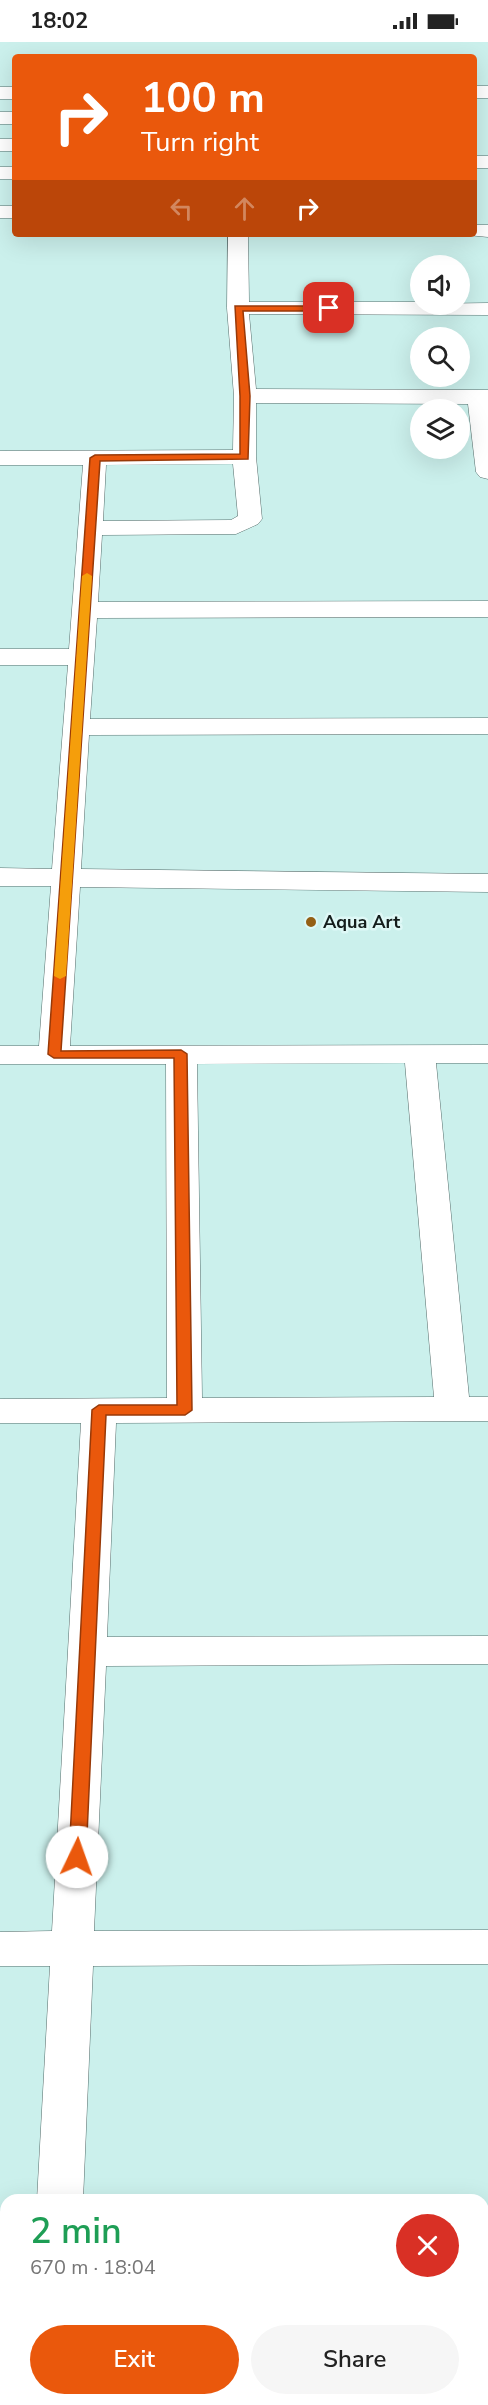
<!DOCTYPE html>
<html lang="en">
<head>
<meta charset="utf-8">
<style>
  body { margin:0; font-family:"Nunito Sans",sans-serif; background:#f6f6f6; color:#222; height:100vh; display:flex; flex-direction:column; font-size:22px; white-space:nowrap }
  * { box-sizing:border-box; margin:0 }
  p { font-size:20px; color:#767676 }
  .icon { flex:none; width:33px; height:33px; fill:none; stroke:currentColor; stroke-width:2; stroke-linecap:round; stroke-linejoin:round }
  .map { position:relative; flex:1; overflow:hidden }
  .drawer { position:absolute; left:0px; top:2152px; width:489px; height:212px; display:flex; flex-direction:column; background:#fff; border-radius:18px 18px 0 0; box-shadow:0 6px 24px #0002 }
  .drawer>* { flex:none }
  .guide { position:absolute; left:12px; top:12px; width:465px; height:183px; border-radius:6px; box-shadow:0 6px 24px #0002; background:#ea580c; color:#fff; overflow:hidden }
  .tools { position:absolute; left:410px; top:213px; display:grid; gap:12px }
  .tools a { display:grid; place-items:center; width:60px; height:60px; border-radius:50%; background:#fff; box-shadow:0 6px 24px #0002; font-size:30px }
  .pin { position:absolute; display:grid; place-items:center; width:51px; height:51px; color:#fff; margin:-26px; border-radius:12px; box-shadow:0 3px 9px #0006 }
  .me { position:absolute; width:66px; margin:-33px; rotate:3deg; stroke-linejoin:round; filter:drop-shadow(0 0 4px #0008) }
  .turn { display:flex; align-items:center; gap:21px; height:126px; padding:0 30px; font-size:27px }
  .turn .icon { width:78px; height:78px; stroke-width:2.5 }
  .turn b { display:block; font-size:42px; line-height:51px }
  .lanes { display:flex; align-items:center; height:57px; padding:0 30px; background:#0003; justify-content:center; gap:30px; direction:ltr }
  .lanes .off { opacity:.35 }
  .round { display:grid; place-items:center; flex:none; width:63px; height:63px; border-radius:32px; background:#f6f6f6 }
  .overview { display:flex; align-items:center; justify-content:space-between; height:102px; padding:0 30px }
  h1 { font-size:36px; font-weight:600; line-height:45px; color:#1e9e55 }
  .cta { display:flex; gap:12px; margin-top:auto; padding:12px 30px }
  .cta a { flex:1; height:69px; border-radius:36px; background:#ea580c; color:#fff; font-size:24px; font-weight:600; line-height:69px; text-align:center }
  .cta a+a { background:#f6f6f6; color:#222 }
  .status { display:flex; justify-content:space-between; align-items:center; height:42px; padding:0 30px; background:#fff; direction:ltr }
  .status svg { height:16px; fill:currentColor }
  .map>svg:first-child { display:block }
  .built { fill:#cbf0ec; fill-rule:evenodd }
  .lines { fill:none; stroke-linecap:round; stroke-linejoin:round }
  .minor-casing { stroke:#556c6a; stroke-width:1 }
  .minor { fill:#fff; fill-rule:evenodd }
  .route { fill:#ea580c; stroke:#983908; stroke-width:1.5 }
  .slow { fill:#f59e0b }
  .poi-dot { fill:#945f14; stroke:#def8f6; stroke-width:2 }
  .labels { text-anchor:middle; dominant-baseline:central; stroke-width:5; stroke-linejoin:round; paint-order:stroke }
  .poi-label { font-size:18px; font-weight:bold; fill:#141d1c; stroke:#def8f6; text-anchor:start }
</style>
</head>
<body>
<div class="status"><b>18:02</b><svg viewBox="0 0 49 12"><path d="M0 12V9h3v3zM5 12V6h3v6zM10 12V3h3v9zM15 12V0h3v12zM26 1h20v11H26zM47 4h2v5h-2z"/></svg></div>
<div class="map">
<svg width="488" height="2363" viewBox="0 0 488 2363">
  <rect width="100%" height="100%" fill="#def8f6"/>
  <path class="built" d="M0,0H488V2363H0ZM15,15H474V192H15ZM420,224H459V262H420ZM420,296H459V334H420ZM420,368H459V406H420ZM6,2158H483V2358H6Z"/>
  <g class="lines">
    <g class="minor-casing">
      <g id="minor">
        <rect x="474" y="44" width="14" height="12"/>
        <rect x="0" y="45" width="15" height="12"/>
        <rect x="0" y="70" width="15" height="12"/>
        <rect x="0" y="97" width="15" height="12"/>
        <rect x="474" y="114" width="14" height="12"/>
        <rect x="0" y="125" width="15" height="12"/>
        <rect x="0" y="164" width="15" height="12"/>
        <polygon points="474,183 488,183 488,195 467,193 474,192"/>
        <path d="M228,192H248L249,260H420V262L488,261V273L249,272L256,347L488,348V437L480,435L476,430L468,362L256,361V415L262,477L258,482L236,492L102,493L98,560L488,559V575L97,576L90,677L488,676V692L89,693L81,827L488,832V850L80,845L70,1004L488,1003V1021H436L469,1355H488V1379L116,1381L107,1595L488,1594V1622L106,1624L94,1889L488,1888V1922L93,1924L83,2158H37L50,1924H0V1890L52,1889L81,1381H0V1357L167,1356L166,1022H0V1004H39L51,844H0V826L52,827L68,623H0V607H69L83,423H0V409L233,408L234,354L227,266ZM233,422L238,474L231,478L103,479L106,423ZM405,1021L434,1355L202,1356L197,1022Z"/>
        <rect x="483" y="2227" width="5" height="42"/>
        <rect x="26" y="2358" width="48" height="5"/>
      </g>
    </g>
    <use href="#minor" class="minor"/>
  </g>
  <polygon class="route" points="235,264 329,264 333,266 329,269 243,269 250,354 248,417 100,419 61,1009 181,1008 187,1012 192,1368 185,1373 106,1373 86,1815 83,1820 77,1822 71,1820 69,1815 92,1368 99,1363 177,1363 174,1016 54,1016 48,1012 90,416 95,413 240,412 240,354"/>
  <polygon class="slow" points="87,531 92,534 66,934 60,937 54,934 82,534"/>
  <circle class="poi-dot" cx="311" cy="880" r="6"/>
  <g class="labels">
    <g class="poi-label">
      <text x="323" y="880">Aqua Art</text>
    </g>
  </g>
</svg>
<div class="tools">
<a><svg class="icon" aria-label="sound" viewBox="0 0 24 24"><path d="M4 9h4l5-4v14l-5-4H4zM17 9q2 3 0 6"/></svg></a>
<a><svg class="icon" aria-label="search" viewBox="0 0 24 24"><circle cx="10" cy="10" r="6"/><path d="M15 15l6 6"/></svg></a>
<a><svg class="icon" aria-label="layers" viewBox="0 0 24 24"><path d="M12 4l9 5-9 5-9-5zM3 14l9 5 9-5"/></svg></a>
</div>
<div class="pin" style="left:329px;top:266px;background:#d93025"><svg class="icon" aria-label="arrive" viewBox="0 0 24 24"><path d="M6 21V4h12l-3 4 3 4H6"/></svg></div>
<svg class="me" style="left:77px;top:1815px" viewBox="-20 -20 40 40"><circle r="19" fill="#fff"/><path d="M0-13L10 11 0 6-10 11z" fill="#ea580c"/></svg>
<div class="guide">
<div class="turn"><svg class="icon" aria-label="right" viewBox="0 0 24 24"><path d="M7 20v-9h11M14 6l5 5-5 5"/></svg><div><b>100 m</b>Turn right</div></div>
<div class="lanes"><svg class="icon off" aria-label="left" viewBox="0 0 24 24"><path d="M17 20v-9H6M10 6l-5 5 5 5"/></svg><svg class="icon off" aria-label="ahead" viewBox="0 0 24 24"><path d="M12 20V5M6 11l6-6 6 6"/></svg><svg class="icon" aria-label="right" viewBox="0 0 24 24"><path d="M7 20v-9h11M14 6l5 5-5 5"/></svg></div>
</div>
<section class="drawer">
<div class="overview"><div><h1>2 min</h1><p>670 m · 18:04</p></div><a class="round" style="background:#d93025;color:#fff"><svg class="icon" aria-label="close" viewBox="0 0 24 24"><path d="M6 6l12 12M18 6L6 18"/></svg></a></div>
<div class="cta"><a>Exit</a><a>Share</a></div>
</section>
</div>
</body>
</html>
